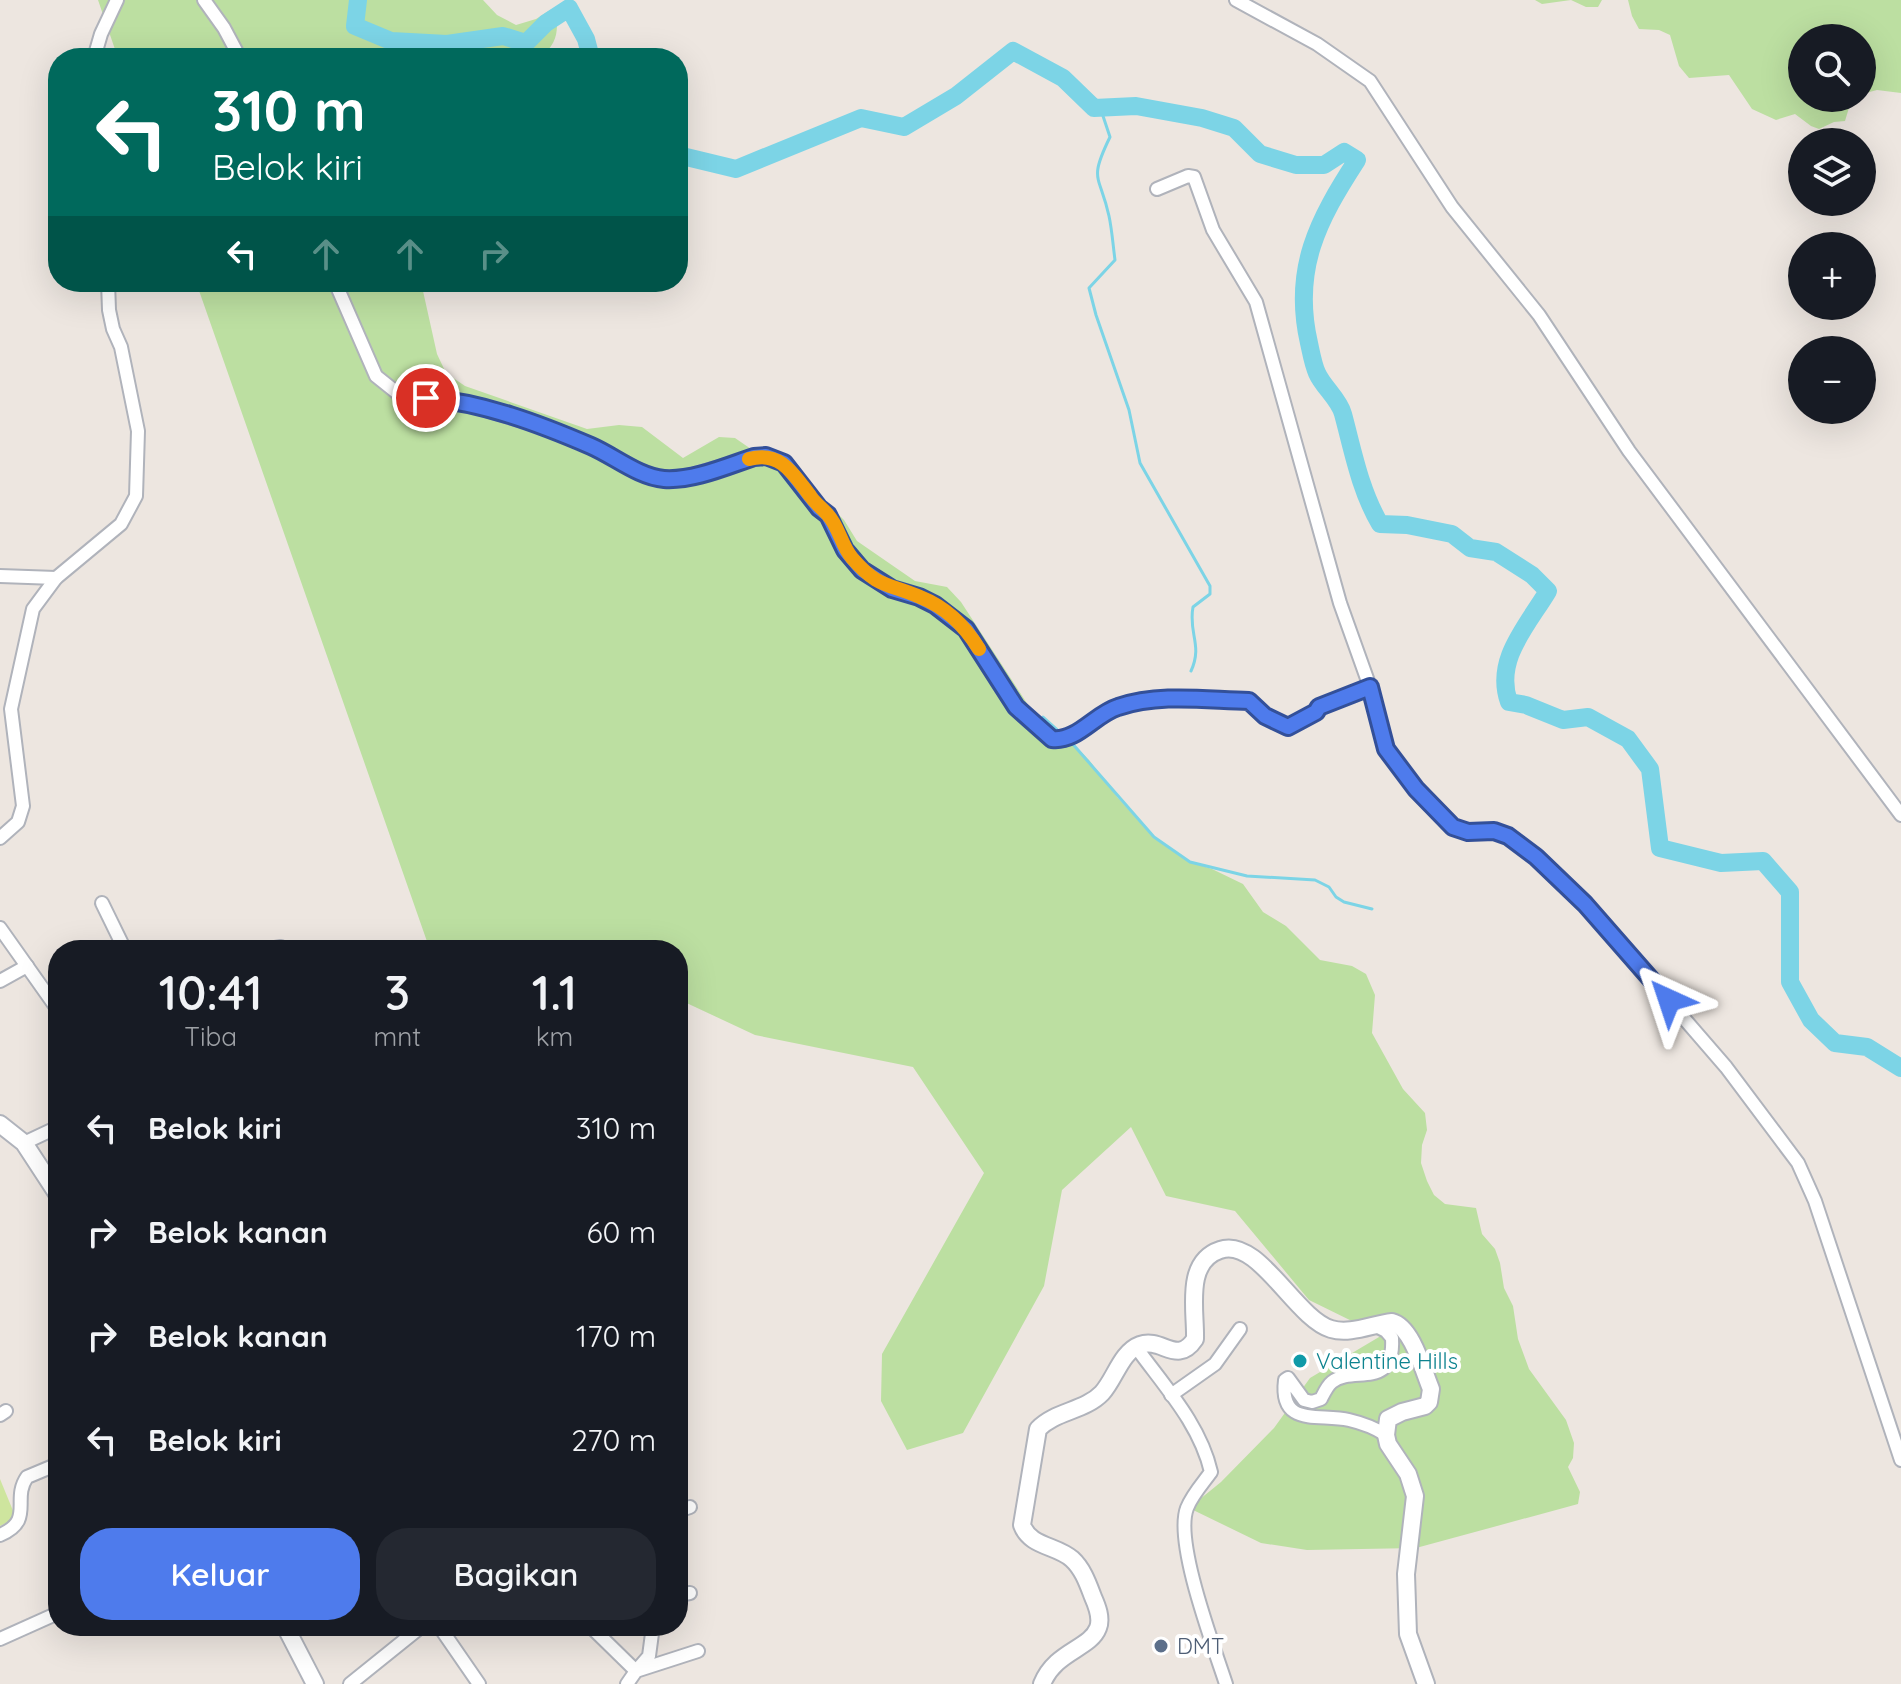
<!DOCTYPE html>
<html lang="id">
<head>
<meta charset="utf-8">
<style>
  body { margin:0; font-family:Quicksand,sans-serif; background:#242831; color:#f1f3f6; height:100vh; display:flex; flex-direction:column; font-size:30px; white-space:nowrap }
  * { box-sizing:border-box; margin:0 }
  p { font-size:26px; color:#9ea1a6 }
  .icon { flex:none; width:44px; height:44px; fill:none; stroke:currentColor; stroke-width:2; stroke-linecap:round; stroke-linejoin:round }
  .map { position:relative; flex:1; overflow:hidden }
  .panel { position:absolute; left:48px; top:940px; width:640px; height:696px; display:flex; flex-direction:column; background:#171b24; border-radius:32px; box-shadow:0 8px 32px #0002 }
  .panel>* { flex:none }
  .guide { position:absolute; left:48px; top:48px; width:640px; height:244px; border-radius:32px; box-shadow:0 8px 32px #0002; background:#00695c; color:#fff; overflow:hidden }
  .fabs { position:absolute; left:1788px; top:24px; display:grid; gap:16px }
  .fabs a { display:grid; place-items:center; width:88px; height:88px; border-radius:50%; background:#171b24; box-shadow:0 8px 32px #0002; font-size:40px }
  .pin { position:absolute; display:grid; place-items:center; width:68px; height:68px; color:#fff; margin:-34px; border:4px solid #fff; border-radius:50%; box-shadow:0 2px 8px #0007 }
  .me { position:absolute; width:88px; margin:-44px; rotate:318deg; stroke-linejoin:round; filter:drop-shadow(0 0 6px #0008) }
  .turn { display:flex; align-items:center; gap:28px; height:168px; padding:0 32px; font-size:36px }
  .turn .icon { width:104px; height:104px; stroke-width:2.5 }
  .turn b { display:block; font-size:56px; line-height:68px }
  .lanes { display:flex; align-items:center; height:76px; padding:0 32px; background:#0003; justify-content:center; gap:40px; direction:ltr }
  .lanes .off { opacity:.35 }
  .eta { display:flex; justify-content:space-evenly; align-items:center; height:136px; text-align:center }
  .eta b { font-size:48px; font-weight:600; line-height:56px }
  .button { display:flex; gap:16px; margin-top:auto; padding:16px 32px }
  .button a { flex:1; height:92px; border-radius:32px; background:#4e7bec; color:#fff; font-size:32px; font-weight:600; line-height:92px; text-align:center }
  .button a+a { background:#242831; color:#f1f3f6 }
  ul { padding:0; list-style:none }
  li { display:flex; align-items:center; gap:24px; height:104px; padding:0 32px }
  li div { flex:1 }
  li b { display:block; font-size:30px }
  li em { font-style:normal }
  .map>svg:first-child { display:block }
  .green { fill:#bcdfa1 }
  .pitch { fill:#cee59e }
  .lines { fill:none; stroke-linecap:round; stroke-linejoin:round }
  .stream { stroke:#7cd4e6; stroke-width:3 }
  .river { stroke:#7cd4e6; stroke-width:18 }
  .street-casing { stroke:#b0b3bb; stroke-width:16 }
  .secondary-casing { stroke:#b0b3bb; stroke-width:20 }
  .street { stroke:#fff; stroke-width:12 }
  .secondary { stroke:#fff; stroke-width:16 }
  .route-casing { stroke:#335099; stroke-width:20 }
  .route { stroke:#4e7bec; stroke-width:14 }
  .slow { stroke:#f59e0b; stroke-width:14 }
  .culture-dot { fill:#0f9aa8; stroke:#fff; stroke-width:3 }
  .service-dot { fill:#5c6f8a; stroke:#fff; stroke-width:3 }
  .labels { text-anchor:middle; dominant-baseline:central; stroke-width:8; stroke-linejoin:round; paint-order:stroke }
  .culture-label { font-size:22px; fill:#0d838f; stroke:#fff; text-anchor:start }
  .service-label { font-size:22px; fill:#4e5e75; stroke:#fff; text-anchor:start }
</style>
</head>
<body>
<div class="map">
<svg width="1901" height="1684" viewBox="0 0 1901 1684">
  <rect width="100%" height="100%" fill="#ede6e0"/>
  <g class="green">
    <path d="M98,0H483L497,15L516,25L536,19L552,9H555C559,30 558,43 540,58H118Z"/>
    <polygon points="1535,0 1602,0 1598,7 1586,7 1571,0 1542,4"/>
    <polygon points="1628,0 1901,0 1901,93 1877,90 1862,94 1862,38 1802,38 1802,98 1854,98 1851,101 1845,121 1834,122 1819,129 1811,126 1795,114 1776,120 1752,109 1729,75 1689,78 1679,66 1670,35 1659,30 1639,29 1632,16"/>
    <polygon points="196,282 421,282 437,354 446,373 465,386 587,429 619,425 642,427 683,458 719,437 735,438 751,449 788,455 810,486 844,520 857,541 915,581 947,587 961,602 1032,711 1059,730 1089,760 1118,798 1154,837 1190,862 1212,869 1243,884 1263,912 1286,926 1320,960 1352,966 1366,974 1375,995 1372,1033 1403,1089 1425,1113 1427,1130 1422,1145 1421,1163 1427,1181 1434,1195 1445,1204 1476,1208 1482,1234 1495,1249 1500,1263 1504,1288 1513,1306 1518,1339 1529,1369 1566,1420 1574,1443 1573,1458 1568,1467 1580,1492 1578,1504 1416,1548 1307,1550 1261,1543 1189,1508 1221,1482 1274,1428 1310,1378 1406,1321 1362,1326 1309,1300 1235,1211 1166,1196 1131,1127 1062,1190 1044,1286 963,1433 907,1450 881,1401 882,1354 984,1173 913,1067 755,1035 678,999 678,950 430,950"/>
  </g>
  <polygon class="pitch" points="0,1479 16,1518 0,1526"/>
  <g class="lines">
    <g class="stream">
      <path d="M1100,107L1110,137C1088,182 1100,174 1109,216C1112,230 1113,245 1115,260L1089,288L1096,315L1129,410L1140,463L1210,586V594L1193,607C1188,633 1203,645 1191,671"/>
      <polyline points="1043,717 1062,734"/>
      <polyline points="1071,742 1154,837 1190,862 1247,876 1315,880 1329,887 1336,897 1344,902 1372,909"/>
    </g>
    <g class="river">
      <polyline points="358,0 355,26 391,41 447,44 503,36 526,43 546,23 569,8 586,39 591,58"/>
      <path d="M678,155L736,169L861,118L904,127L956,96L1013,51L1063,78L1094,108L1136,106L1202,118L1234,128L1260,154L1296,165H1324L1344,152L1357,160C1318,220 1292,269 1309,343C1311,352 1313,364 1317,373C1323,387 1339,399 1343,414C1353,451 1360,490 1380,524L1407,525L1452,534L1470,548L1496,552L1532,575L1548,591C1527,626 1494,660 1509,702L1526,705L1563,720L1588,717L1628,739L1650,769L1660,848L1721,863L1763,861L1790,892V982L1811,1020L1835,1043L1867,1047L1901,1068"/>
    </g>
    <g class="street-casing">
      <g id="street">
        <polyline points="204,0 224,28 240,58"/>
        <polyline points="1236,0 1317,44 1370,81 1452,207 1539,315 1629,451 1901,815"/>
        <polyline points="94,58 101,34 117,0"/>
        <polyline points="1157,189 1188,176 1194,177 1213,230 1256,302 1340,603 1370,687 1386,749 1416,789 1453,827 1468,832 1494,831 1508,836 1536,857 1585,904 1726,1067 1798,1163 1815,1201 1901,1460"/>
        <path d="M335,282L376,376L401,396L452,400L546,428L593,447L655,478L678,479L754,457L766,456L784,463L819,508L828,515L845,550L862,570L892,589L919,597L935,605L966,629L1016,707L1052,739C1077,742 1095,714 1118,707C1160,693 1205,700 1249,701L1265,716L1288,727L1316,712L1319,707L1370,687"/>
        <polyline points="0,576 56,578"/>
        <polyline points="0,838 18,822 23,806 11,709 33,609 56,578 121,524 136,496 138,431 121,347 113,329 109,310 108,282"/>
        <polyline points="102,903 125,950"/>
        <polyline points="0,928 58,1010"/>
        <polyline points="263,950 281,947 285,950"/>
        <polyline points="0,981 27,966"/>
        <polyline points="24,1143 58,1127"/>
        <path d="M1374,1325L1386,1331L1392,1338C1395,1391 1353,1365 1332,1382C1327,1386 1324,1393 1321,1399L1312,1402L1304,1400L1288,1378L1285,1380C1279,1428 1319,1413 1349,1420C1362,1423 1375,1428 1386,1435"/>
        <path d="M1136,1347C1164,1386 1200,1424 1211,1472C1203,1483 1192,1495 1187,1508C1174,1542 1214,1647 1226,1684"/>
        <polyline points="1171,1395 1215,1364 1240,1329"/>
        <polyline points="0,1415 6,1411"/>
        <polyline points="678,1511 690,1507"/>
        <path d="M0,1535C35,1520 11,1500 27,1477L58,1464"/>
        <polyline points="678,1595 690,1593"/>
        <polyline points="439,1626 479,1684"/>
        <polyline points="590,1626 636,1671 649,1656 653,1626"/>
        <polyline points="0,1639 58,1613"/>
        <polyline points="350,1684 422,1626"/>
        <polyline points="627,1684 636,1671 698,1651"/>
      </g>
    </g>
    <g class="secondary-casing">
      <g id="secondary">
        <polyline points="0,1124 24,1143 58,1195"/>
        <polyline points="285,1626 315,1684"/>
        <path d="M1042,1684C1055,1651 1090,1649 1098,1628C1102,1618 1097,1606 1093,1597C1088,1584 1083,1569 1072,1559C1056,1545 1030,1547 1022,1525L1038,1429C1055,1411 1085,1411 1102,1393C1115,1379 1121,1352 1140,1345C1162,1337 1177,1366 1195,1339C1196,1311 1184,1262 1220,1250C1258,1236 1295,1318 1331,1329C1350,1335 1373,1324 1392,1322C1412,1327 1423,1370 1431,1389L1429,1402L1425,1406L1402,1412L1388,1419L1386,1435L1388,1444L1408,1474L1415,1496L1406,1574L1408,1634L1426,1684"/>
      </g>
    </g>
    <use href="#street" class="street"/>
    <use href="#secondary" class="secondary"/>
  </g>
  <g class="lines">
    <g class="route-casing">
      <path id="route" d="M426,398C482,402 540,424 591,446C614,456 639,477 664,479C693,481 727,466 754,457L766,456L784,463L819,508L828,515L845,550L862,570L892,589L919,597L935,605L966,629L1016,707L1052,739C1077,742 1095,714 1118,707C1160,693 1205,700 1249,701L1265,716L1288,727L1316,712L1319,707L1370,687L1386,749L1416,789L1453,827L1468,832L1494,831L1508,836L1536,857L1585,904L1669,1000"/>
    </g>
    <use href="#route" class="route"/>
    <path class="slow" d="M749,459C781,450 794,475 811,497C816,504 823,509 828,515C839,527 841,545 852,558C878,588 887,583 920,597C945,607 965,626 979,649"/>
  </g>
  <circle class="culture-dot" cx="1300" cy="1361" r="8"/>
  <circle class="service-dot" cx="1161" cy="1646" r="8"/>
  <g class="labels">
    <g class="culture-label">
      <text x="1316" y="1361">Valentine Hills</text>
    </g>
    <g class="service-label">
      <text x="1177" y="1646">DMT</text>
    </g>
  </g>
</svg>
<div class="fabs">
<a><svg class="icon" aria-label="search" viewBox="0 0 24 24"><circle cx="10" cy="10" r="6"/><path d="M15 15l6 6"/></svg></a>
<a><svg class="icon" aria-label="layers" viewBox="0 0 24 24"><path d="M12 4l9 5-9 5-9-5zM3 14l9 5 9-5"/></svg></a>
<a>+</a>
<a>−</a>
</div>
<div class="pin" style="left:426px;top:398px;background:#d93025"><svg class="icon" aria-label="arrive" viewBox="0 0 24 24"><path d="M6 21V4h12l-3 4 3 4H6"/></svg></div>
<svg class="me" style="left:1669px;top:1000px" viewBox="-20 -20 40 40"><path d="M0-17L14 15 0 8-14 15z" fill="#4e7bec" stroke="#fff" stroke-width="4"/></svg>
<div class="guide">
<div class="turn"><svg class="icon" aria-label="left" viewBox="0 0 24 24"><path d="M17 20v-9H6M10 6l-5 5 5 5"/></svg><div><b>310 m</b>Belok kiri</div></div>
<div class="lanes"><svg class="icon" aria-label="left" viewBox="0 0 24 24"><path d="M17 20v-9H6M10 6l-5 5 5 5"/></svg><svg class="icon off" aria-label="ahead" viewBox="0 0 24 24"><path d="M12 20V5M6 11l6-6 6 6"/></svg><svg class="icon off" aria-label="ahead" viewBox="0 0 24 24"><path d="M12 20V5M6 11l6-6 6 6"/></svg><svg class="icon off" aria-label="right" viewBox="0 0 24 24"><path d="M7 20v-9h11M14 6l5 5-5 5"/></svg></div>
</div>
<section class="panel">
<div class="eta">
<div><b>10:41</b><p>Tiba</p></div>
<div><b>3</b><p>mnt</p></div>
<div><b>1.1</b><p>km</p></div>
</div>
<ul>
<li><svg class="icon" aria-label="left" viewBox="0 0 24 24"><path d="M17 20v-9H6M10 6l-5 5 5 5"/></svg><div><b>Belok kiri</b></div><em>310 m</em></li>
<li><svg class="icon" aria-label="right" viewBox="0 0 24 24"><path d="M7 20v-9h11M14 6l5 5-5 5"/></svg><div><b>Belok kanan</b></div><em>60 m</em></li>
<li><svg class="icon" aria-label="right" viewBox="0 0 24 24"><path d="M7 20v-9h11M14 6l5 5-5 5"/></svg><div><b>Belok kanan</b></div><em>170 m</em></li>
<li><svg class="icon" aria-label="left" viewBox="0 0 24 24"><path d="M17 20v-9H6M10 6l-5 5 5 5"/></svg><div><b>Belok kiri</b></div><em>270 m</em></li>
</ul>
<div class="button"><a>Keluar</a><a>Bagikan</a></div>
</section>
</div>
</body>
</html>
